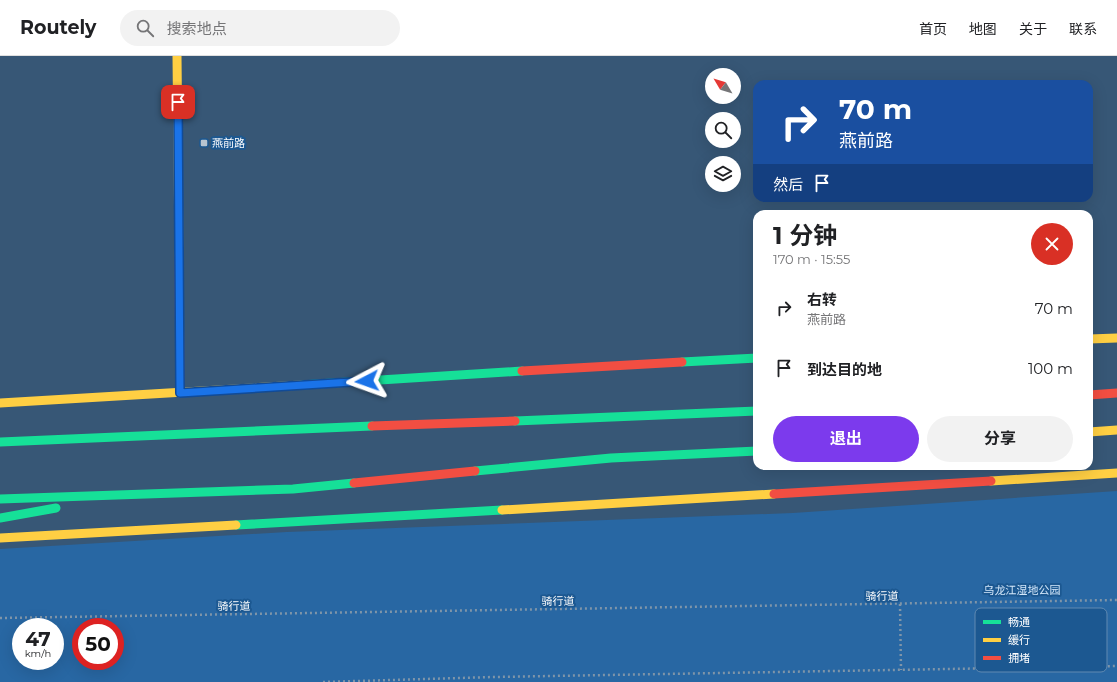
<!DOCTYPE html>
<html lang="zh">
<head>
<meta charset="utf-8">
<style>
  body { margin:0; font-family:Montserrat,"Noto Sans SC",sans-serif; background:#f2f2f2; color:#202124; height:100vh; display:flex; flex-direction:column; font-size:15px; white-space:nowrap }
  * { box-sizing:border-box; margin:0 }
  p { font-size:13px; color:#757577 }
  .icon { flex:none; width:22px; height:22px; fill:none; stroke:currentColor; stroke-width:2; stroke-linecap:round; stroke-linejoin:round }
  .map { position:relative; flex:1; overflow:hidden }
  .details { position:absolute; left:753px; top:154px; width:340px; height:260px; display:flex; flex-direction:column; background:#fff; border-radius:12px; box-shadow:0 4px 16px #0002 }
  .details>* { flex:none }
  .guide { position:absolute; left:753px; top:24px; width:340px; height:122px; border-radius:12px; box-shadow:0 4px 16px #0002; background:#1a4fa0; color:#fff; overflow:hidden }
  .needle { width:26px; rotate:308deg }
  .controls { position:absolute; left:705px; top:12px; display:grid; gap:8px }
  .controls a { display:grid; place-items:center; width:36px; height:36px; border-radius:50%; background:#fff; box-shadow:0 4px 16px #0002; font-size:20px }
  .speed { position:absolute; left:12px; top:562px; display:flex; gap:8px; font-size:20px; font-weight:700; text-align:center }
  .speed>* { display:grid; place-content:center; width:52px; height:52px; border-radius:50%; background:#fff; box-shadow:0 4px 16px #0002; line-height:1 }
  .speed small { font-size:10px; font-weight:400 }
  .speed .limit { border:6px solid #d22; background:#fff; color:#111 }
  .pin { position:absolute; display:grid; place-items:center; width:34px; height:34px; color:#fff; margin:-17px; border-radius:8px; box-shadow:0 2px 6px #0006 }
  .me { position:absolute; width:44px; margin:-22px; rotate:266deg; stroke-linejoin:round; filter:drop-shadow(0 0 3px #0008) }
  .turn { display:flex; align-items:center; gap:14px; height:84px; padding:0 20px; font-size:18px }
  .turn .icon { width:52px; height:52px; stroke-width:2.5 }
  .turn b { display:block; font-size:28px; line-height:34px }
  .then { display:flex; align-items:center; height:38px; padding:0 20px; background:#0003; gap:8px; font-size:15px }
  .round { display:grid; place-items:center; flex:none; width:42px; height:42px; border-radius:21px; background:#f2f2f2 }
  .summary { display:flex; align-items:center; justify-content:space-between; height:68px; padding:0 20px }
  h1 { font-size:24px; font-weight:700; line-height:30px }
  .primary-button { display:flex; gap:8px; margin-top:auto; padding:8px 20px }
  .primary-button a { flex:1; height:46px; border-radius:24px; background:#7c3aed; color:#fff; font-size:16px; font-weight:700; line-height:46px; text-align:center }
  .primary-button a+a { background:#f2f2f2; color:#202124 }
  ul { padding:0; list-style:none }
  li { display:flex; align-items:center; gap:12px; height:60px; padding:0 20px }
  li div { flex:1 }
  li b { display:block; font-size:15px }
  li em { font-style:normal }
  header { display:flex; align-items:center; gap:24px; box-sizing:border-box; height:56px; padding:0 20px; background:#fff; border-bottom:1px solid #e0e0e0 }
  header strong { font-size:19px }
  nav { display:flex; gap:22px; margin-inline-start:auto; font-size:14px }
  .search { width:280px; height:36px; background:#f2f2f2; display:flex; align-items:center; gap:10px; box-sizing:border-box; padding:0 14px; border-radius:22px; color:#757577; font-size:15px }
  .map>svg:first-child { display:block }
  .green { fill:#2867a3; fill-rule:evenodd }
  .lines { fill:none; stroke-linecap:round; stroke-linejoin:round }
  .path { stroke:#7f95a9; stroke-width:2.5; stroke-dasharray:2 3; stroke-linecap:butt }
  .fast { stroke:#16e098; stroke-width:9 }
  .slow { stroke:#ffcf43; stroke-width:9 }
  .jam { stroke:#f24e42; stroke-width:9 }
  .route-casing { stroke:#114b97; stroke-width:10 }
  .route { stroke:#1a73e8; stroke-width:7 }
  .poi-dot { fill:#b9c4cf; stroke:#1c5891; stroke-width:1.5 }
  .labels { text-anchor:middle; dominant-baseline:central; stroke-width:4; stroke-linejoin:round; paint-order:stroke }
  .poi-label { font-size:11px; fill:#fff; stroke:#1c5891; text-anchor:start }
  .park-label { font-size:11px; fill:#d3e7fa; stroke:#1c5891 }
  .street-label { font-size:11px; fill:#fff; stroke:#1c5891 }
  .key { fill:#1c5891; stroke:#608ab2; stroke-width:1 }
  .key-label { font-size:11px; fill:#fff }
</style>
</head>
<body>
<header>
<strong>Routely</strong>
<div class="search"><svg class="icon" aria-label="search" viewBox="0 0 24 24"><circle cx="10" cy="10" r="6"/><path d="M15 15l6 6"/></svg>搜索地点</div>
<nav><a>首页</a><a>地图</a><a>关于</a><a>联系</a></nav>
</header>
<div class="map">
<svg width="1117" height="626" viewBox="0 0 1117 626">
  <rect width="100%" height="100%" fill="#375776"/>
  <path class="green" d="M1117,435V626H0V493L287,476L793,457ZM21,571H55V605H21ZM81,571H115V605H81Z"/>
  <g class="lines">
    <g class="path">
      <polyline points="900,548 901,614"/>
      <polyline points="0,562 1117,544"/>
      <polyline points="323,626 494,621 1117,610"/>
    </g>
    <g class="fast">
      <polyline points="682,306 757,302"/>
      <polyline points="301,329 522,315"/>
      <polyline points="515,365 757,355"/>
      <polyline points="0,386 372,370"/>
      <polyline points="475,415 611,402 757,395"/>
      <polyline points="0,443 293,433 354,427"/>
      <polyline points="0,462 56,452"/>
      <polyline points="236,469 502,454"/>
    </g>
    <g class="slow">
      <polyline points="177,0 179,199"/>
      <polyline points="1089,283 1117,282"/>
      <polyline points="0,347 301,329"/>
      <polyline points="1089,376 1117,374"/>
      <polyline points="991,425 1117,417"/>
      <polyline points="502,454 774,438"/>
      <polyline points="0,482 236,469"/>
    </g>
    <g class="jam">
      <polyline points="179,199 180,337"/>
      <polyline points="522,315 682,306"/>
      <polyline points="1089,339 1117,337"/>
      <polyline points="372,370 515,365"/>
      <polyline points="354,427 475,415"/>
      <polyline points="774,438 991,425"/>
    </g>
  </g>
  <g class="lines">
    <g class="route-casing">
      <polyline id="route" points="178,46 180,337 367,325"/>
    </g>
    <use href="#route" class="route"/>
  </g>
  <rect class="poi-dot" x="200" y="83" width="8" height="8" rx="2"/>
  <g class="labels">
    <g class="poi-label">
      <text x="212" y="87">燕前路</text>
    </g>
    <g class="park-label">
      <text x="1022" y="534">乌龙江湿地公园</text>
    </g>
    <g class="street-label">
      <text transform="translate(882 540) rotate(-1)">骑行道</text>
      <text transform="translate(558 545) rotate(-1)">骑行道</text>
      <text transform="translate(234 550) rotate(-1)">骑行道</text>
    </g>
  </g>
  <rect x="975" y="552" width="132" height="64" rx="6" class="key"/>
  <rect x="983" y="564" width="18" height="4" fill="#16e098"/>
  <rect x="983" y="582" width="18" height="4" fill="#ffcf43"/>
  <rect x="983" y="600" width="18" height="4" fill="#f24e42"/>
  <g class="key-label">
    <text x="1008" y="570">畅通</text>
    <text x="1008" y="588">缓行</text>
    <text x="1008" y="606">拥堵</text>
  </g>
</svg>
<div class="controls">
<a><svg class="needle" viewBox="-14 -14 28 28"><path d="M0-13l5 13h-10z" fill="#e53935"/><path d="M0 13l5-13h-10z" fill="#757577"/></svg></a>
<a><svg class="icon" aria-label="search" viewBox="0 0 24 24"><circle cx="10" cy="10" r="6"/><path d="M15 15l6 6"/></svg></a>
<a><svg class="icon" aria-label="layers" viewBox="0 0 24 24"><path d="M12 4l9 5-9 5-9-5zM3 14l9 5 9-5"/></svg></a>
</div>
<div class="speed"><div>47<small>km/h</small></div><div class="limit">50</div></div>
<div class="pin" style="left:178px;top:46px;background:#d93025"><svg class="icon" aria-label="arrive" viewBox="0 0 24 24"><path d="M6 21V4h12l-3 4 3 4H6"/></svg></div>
<svg class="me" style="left:367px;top:325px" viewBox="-20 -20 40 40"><path d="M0-17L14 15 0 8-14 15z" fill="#1a73e8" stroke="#fff" stroke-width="4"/></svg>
<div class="guide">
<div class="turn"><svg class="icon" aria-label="right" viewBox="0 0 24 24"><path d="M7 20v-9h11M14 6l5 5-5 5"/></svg><div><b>70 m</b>燕前路</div></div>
<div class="then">然后<svg class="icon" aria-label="arrive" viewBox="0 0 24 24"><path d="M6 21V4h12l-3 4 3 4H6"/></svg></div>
</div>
<section class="details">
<div class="summary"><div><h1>1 分钟</h1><p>170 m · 15:55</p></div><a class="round" style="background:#d93025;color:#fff"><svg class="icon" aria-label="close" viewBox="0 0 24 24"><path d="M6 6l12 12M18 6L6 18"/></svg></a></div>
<ul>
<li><svg class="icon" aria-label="right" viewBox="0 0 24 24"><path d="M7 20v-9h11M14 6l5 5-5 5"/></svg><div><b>右转</b><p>燕前路</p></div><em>70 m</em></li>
<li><svg class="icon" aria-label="arrive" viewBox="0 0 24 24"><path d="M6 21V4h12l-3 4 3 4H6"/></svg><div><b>到达目的地</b></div><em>100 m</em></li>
</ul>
<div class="primary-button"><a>退出</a><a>分享</a></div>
</section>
</div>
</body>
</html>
